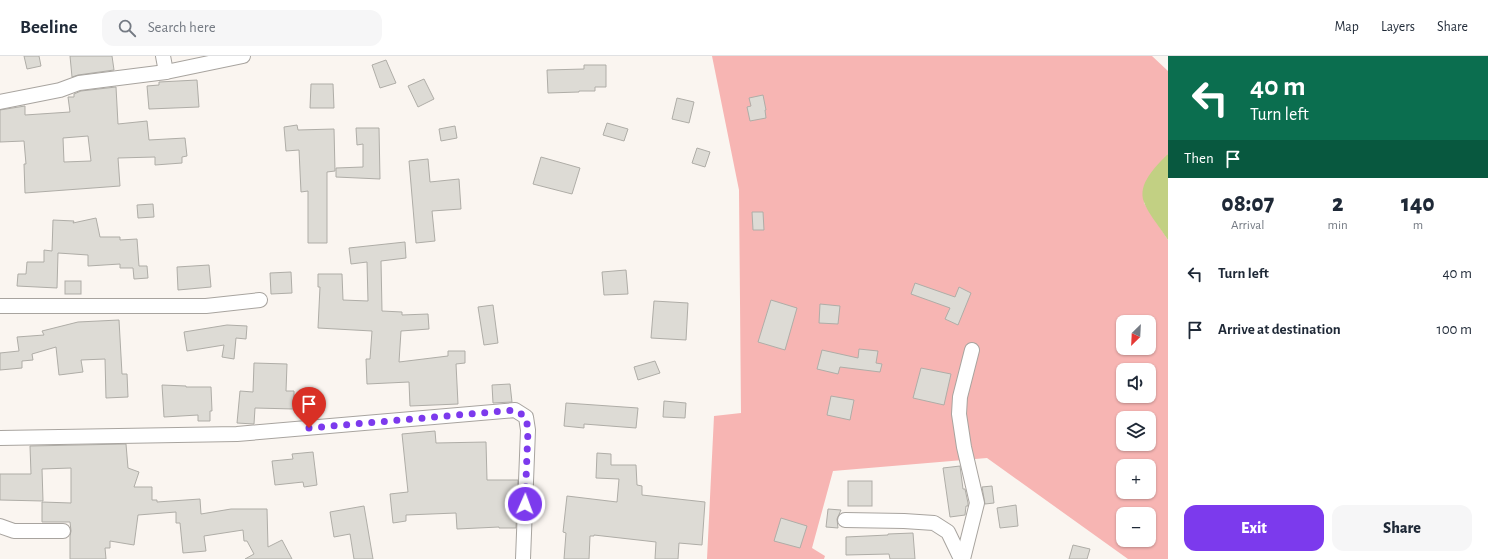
<!DOCTYPE html>
<html lang="en">
<head>
<meta charset="utf-8">
<style>
  body { margin:0; font-family:"Alegreya Sans",sans-serif; background:#f6f6f7; color:#1f2937; height:100vh; display:flex; flex-direction:column; font-size:15px; white-space:nowrap }
  * { box-sizing:border-box; margin:0 }
  p { font-size:13px; color:#747a83 }
  .icon { flex:none; width:22px; height:22px; fill:none; stroke:currentColor; stroke-width:2; stroke-linecap:round; stroke-linejoin:round }
  .map { position:relative; flex:1; overflow:hidden }
  .panel { display:flex; flex-direction:column; background:#fff; width:320px }
  .panel>* { flex:none }
  .banner { background:#0b6e4f; color:#fff; overflow:hidden }
  .needle { width:26px; rotate:204deg }
  .buttons { position:absolute; left:1116px; top:259px; display:grid; gap:8px }
  .buttons a { display:grid; place-items:center; width:40px; height:40px; border-radius:8px; background:#fff; box-shadow:0 1px 3px #0004; font-size:20px }
  .pin { position:absolute; display:grid; place-items:center; width:34px; height:34px; color:#fff; margin:-41px -17px; border-radius:50% 50% 50% 0; rotate:-45deg; box-shadow:0 0 4px #0007 }
  .pin .icon { rotate:45deg }
  .me { position:absolute; width:44px; margin:-22px; rotate:2deg; stroke-linejoin:round; filter:drop-shadow(0 0 3px #0008) }
  .turn { display:flex; align-items:center; gap:14px; height:84px; padding:0 16px; font-size:18px }
  .turn .icon { width:52px; height:52px; stroke-width:2.5 }
  .turn b { display:block; font-size:28px; line-height:34px }
  .then { display:flex; align-items:center; height:38px; padding:0 16px; background:#0003; gap:8px; font-size:15px }
  .eta { display:flex; justify-content:space-evenly; align-items:center; height:68px; text-align:center }
  .eta b { font-size:24px; font-weight:800; line-height:28px }
  .primary-button { display:flex; gap:8px; margin-top:auto; padding:8px 16px }
  .primary-button a { flex:1; height:46px; border-radius:12px; background:#7c3aed; color:#fff; font-size:16px; font-weight:800; line-height:46px; text-align:center }
  .primary-button a+a { background:#f6f6f7; color:#1f2937 }
  ul { padding:0; list-style:none }
  li { display:flex; align-items:center; gap:12px; height:56px; padding:0 16px }
  li div { flex:1 }
  li b { display:block; font-size:15px }
  li em { font-style:normal }
  header { display:flex; align-items:center; gap:24px; box-sizing:border-box; height:56px; padding:0 20px; background:#fff; border-bottom:1px solid #e0e1e3 }
  header strong { font-size:19px }
  nav { display:flex; gap:22px; margin-inline-start:auto; font-size:14px }
  .search { width:280px; height:36px; background:#f6f6f7; display:flex; align-items:center; gap:10px; box-sizing:border-box; padding:0 14px; border-radius:12px; color:#747a83; font-size:15px }
  main { display:flex; flex:1; min-height:0 }
  .map>svg:first-child { display:block }
  .green { fill:#f7b5b3; fill-rule:evenodd }
  .water { fill:#c2d083 }
  .building { fill:#dddbd5; stroke:#afada7; fill-rule:evenodd }
  .lines { fill:none; stroke-linecap:round; stroke-linejoin:round }
  .street-casing { stroke:#a8a49f; stroke-width:16 }
  .street { stroke:#fff; stroke-width:14 }
  .route { stroke:#7c3aed; stroke-width:7; stroke-dasharray:0 12.6 }
</style>
</head>
<body>
<header>
<strong>Beeline</strong>
<div class="search"><svg class="icon" aria-label="search" viewBox="0 0 24 24"><circle cx="10" cy="10" r="6"/><path d="M15 15l6 6"/></svg>Search here</div>
<nav><a>Map</a><a>Layers</a><a>Share</a></nav>
</header>
<main>
<div class="map">
<svg width="1168" height="503" viewBox="0 0 1168 503">
  <rect width="100%" height="100%" fill="#faf5f0"/>
  <path class="green" d="M712,0H1152L1168,15V98L1144,147L1168,184V503H1128L987,402L833,415L812,492L825,500L824,503H707L714,360L741,357L739,134ZM1123,266H1149V292H1123ZM1123,314H1149V340H1123ZM1123,362H1149V388H1123ZM1123,410H1149V436H1123ZM1123,458H1149V484H1123Z"/>
  <path class="water" d="M1168,98V184C1162,174 1147,156 1144,146C1137,128 1156,110 1168,98Z"/>
  <g class="building">
    <polygon points="24,0 39,0 41,10 27,13"/>
    <polygon points="70,0 112,0 114,14 78,19 72,21"/>
    <polygon points="386,4 396,27 380,32 372,9"/>
    <polygon points="584,9 606,9 606,31 595,31 595,35 579,35 579,36 548,37 547,14 584,13"/>
    <polygon points="424,23 434,43 418,51 408,30"/>
    <polygon points="197,24 199,51 149,53 147,30 159,29 159,26"/>
    <polygon points="311,28 333,28 334,52 310,52"/>
    <path d="M116,31L118,68L147,65L149,84L185,82L187,100L182,101V107L155,109V101L118,102L120,130L25,137L24,108H26L24,85L0,86V54L25,50V59L70,56L68,41H74V38L81,35ZM88,80L91,105L64,106L63,82Z"/>
    <polygon points="763,39 766,54 765,54 766,62 750,65 747,51 751,50 749,42"/>
    <polygon points="677,42 694,46 689,67 672,63"/>
    <polygon points="607,67 628,73 624,85 603,79"/>
    <polygon points="297,69 298,74 334,73 335,115 327,116 327,187 308,187 308,135 301,136 299,94 286,95 284,71"/>
    <polygon points="455,70 457,82 441,85 439,73"/>
    <polygon points="356,72 379,72 380,123 336,121 336,112 363,111 363,88 357,89"/>
    <polygon points="697,92 710,96 705,111 692,107"/>
    <polygon points="541,101 580,112 572,138 533,128"/>
    <polygon points="428,103 430,126 459,123 461,153 432,155 435,185 416,187 409,105"/>
    <polygon points="153,148 154,161 138,162 137,149"/>
    <polygon points="752,156 763,156 764,174 753,174"/>
    <polygon points="96,162 100,181 120,181 120,184 137,183 139,210 147,210 148,222 134,223 133,212 120,212 120,208 88,210 88,199 58,197 57,232 17,230 18,218 26,218 27,206 44,206 44,194 52,195 53,164 74,165 73,167"/>
    <polygon points="405,186 406,202 381,205 382,255 402,256 402,259 428,258 429,273 401,275 399,306 448,300 448,295 465,295 465,307 456,308 458,348 410,350 409,326 367,328 366,303 370,303 372,275 318,272 320,231 318,231 318,218 342,218 343,244 368,245 367,206 351,208 349,192"/>
    <polygon points="209,209 211,231 178,234 177,211"/>
    <polygon points="626,214 628,238 604,239 602,216"/>
    <polygon points="291,216 292,237 271,238 270,217"/>
    <rect x="65" y="225" width="16" height="13"/>
    <polygon points="915,227 955,241 959,231 971,237 958,269 945,263 950,252 911,238"/>
    <polygon points="771,244 797,252 785,294 758,286"/>
    <polygon points="654,245 688,247 686,284 651,282"/>
    <polygon points="820,248 840,250 838,268 819,267"/>
    <polygon points="493,249 498,287 484,289 478,251"/>
    <polygon points="119,264 122,318 127,318 128,341 106,342 105,303 81,304 83,316 59,319 56,291 32,298 33,304 22,305 22,312 0,314 0,297 19,295 17,281 44,279 42,275 78,266"/>
    <polygon points="227,269 247,270 246,283 236,282 234,303 222,301 224,289 187,295 184,276"/>
    <polygon points="859,293 878,295 876,307 882,308 880,316 840,311 838,318 817,313 822,294 858,302"/>
    <polygon points="655,305 660,317 638,324 634,311"/>
    <polygon points="254,307 287,308 286,335 294,335 294,353 255,352 254,368 237,367 240,335 253,336"/>
    <polygon points="921,312 951,318 944,349 913,342"/>
    <polygon points="510,328 512,346 493,347 492,329"/>
    <polygon points="162,329 186,330 186,331 211,331 212,355 210,355 210,365 198,365 198,359 164,361"/>
    <polygon points="831,340 854,344 850,364 827,359"/>
    <polygon points="664,345 686,347 685,362 663,361"/>
    <polygon points="566,347 638,352 636,372 584,368 584,372 564,370"/>
    <polygon points="435,375 436,387 486,386 487,424 518,424 516,472 499,472 499,471 457,473 456,457 406,459 406,465 393,467 390,438 408,436 402,378"/>
    <polygon points="126,388 128,412 139,416 134,431 152,431 152,444 157,444 157,446 200,443 201,458 231,453 267,453 268,491 282,484 292,503 245,503 254,498 247,485 244,485 243,474 204,480 206,495 183,497 180,467 176,467 176,456 138,459 134,489 110,485 110,492 105,492 106,503 70,503 70,480 71,475 70,466 42,466 42,446 71,447 71,412 42,413 43,445 0,444 0,418 31,418 30,390"/>
    <polygon points="313,396 317,429 304,431 303,426 275,429 272,405 293,403 292,398"/>
    <polygon points="597,397 611,398 611,409 636,409 637,429 642,430 642,439 705,446 702,489 679,487 678,503 655,503 656,486 594,479 594,480 590,480 589,503 564,503 566,477 563,476 567,440 617,446 619,423 596,422"/>
    <polygon points="960,410 963,433 965,433 968,447 968,450 966,450 965,459 950,461 943,412"/>
    <rect x="848" y="425" width="24" height="25"/>
    <polygon points="992,430 994,447 985,448 982,431"/>
    <polygon points="1016,449 1018,470 1000,472 997,452"/>
    <polygon points="364,450 373,503 354,503 350,478 334,481 330,456"/>
    <polygon points="828,453 841,454 837,463 838,472 826,471"/>
    <polygon points="781,462 807,470 800,492 774,485"/>
    <polygon points="913,477 915,503 890,503 889,498 846,499 846,481 888,479 888,478"/>
    <polygon points="1073,489 1090,493 1087,503 1069,503"/>
  </g>
  <g class="lines">
    <g class="street-casing">
      <g id="street">
        <polyline points="163,0 166,16"/>
        <polyline points="0,46 60,34 79,27 166,16 243,0"/>
        <polyline points="0,250 206,250 260,244"/>
        <polyline points="0,382 237,378 515,354 526,361 528,374 523,503"/>
        <polyline points="845,464 904,465 934,467 948,476 961,503"/>
        <polyline points="0,470 14,475 63,475"/>
        <polyline points="963,503 977,447 964,391 959,358 960,341 972,294"/>
      </g>
    </g>
    <use href="#street" class="street"/>
  </g>
  <g class="lines">
    <polyline class="route" points="309,372 515,354 526,361 528,374 525,448"/>
  </g>
</svg>
<div class="buttons">
<a><svg class="needle" viewBox="-14 -14 28 28"><path d="M0-13l5 13h-10z" fill="#e53935"/><path d="M0 13l5-13h-10z" fill="#747a83"/></svg></a>
<a><svg class="icon" aria-label="sound" viewBox="0 0 24 24"><path d="M4 9h4l5-4v14l-5-4H4zM17 9q2 3 0 6"/></svg></a>
<a><svg class="icon" aria-label="layers" viewBox="0 0 24 24"><path d="M12 4l9 5-9 5-9-5zM3 14l9 5 9-5"/></svg></a>
<a>+</a>
<a>−</a>
</div>
<div class="pin" style="left:309px;top:372px;background:#d93025"><svg class="icon" aria-label="arrive" viewBox="0 0 24 24"><path d="M6 21V4h12l-3 4 3 4H6"/></svg></div>
<svg class="me" style="left:525px;top:448px" viewBox="-20 -20 40 40"><circle r="17" fill="#7c3aed" stroke="#fff" stroke-width="3"/><path d="M0-11L8 9 0 5-8 9z" fill="#fff"/></svg>
</div>
<section class="panel">
<div class="banner">
<div class="turn"><svg class="icon" aria-label="left" viewBox="0 0 24 24"><path d="M17 20v-9H6M10 6l-5 5 5 5"/></svg><div><b>40 m</b>Turn left</div></div>
<div class="then">Then<svg class="icon" aria-label="arrive" viewBox="0 0 24 24"><path d="M6 21V4h12l-3 4 3 4H6"/></svg></div>
</div>
<div class="eta">
<div><b>08:07</b><p>Arrival</p></div>
<div><b>2</b><p>min</p></div>
<div><b>140</b><p>m</p></div>
</div>
<ul>
<li><svg class="icon" aria-label="left" viewBox="0 0 24 24"><path d="M17 20v-9H6M10 6l-5 5 5 5"/></svg><div><b>Turn left</b></div><em>40 m</em></li>
<li><svg class="icon" aria-label="arrive" viewBox="0 0 24 24"><path d="M6 21V4h12l-3 4 3 4H6"/></svg><div><b>Arrive at destination</b></div><em>100 m</em></li>
</ul>
<div class="primary-button"><a>Exit</a><a>Share</a></div>
</section>
</main>
</body>
</html>
